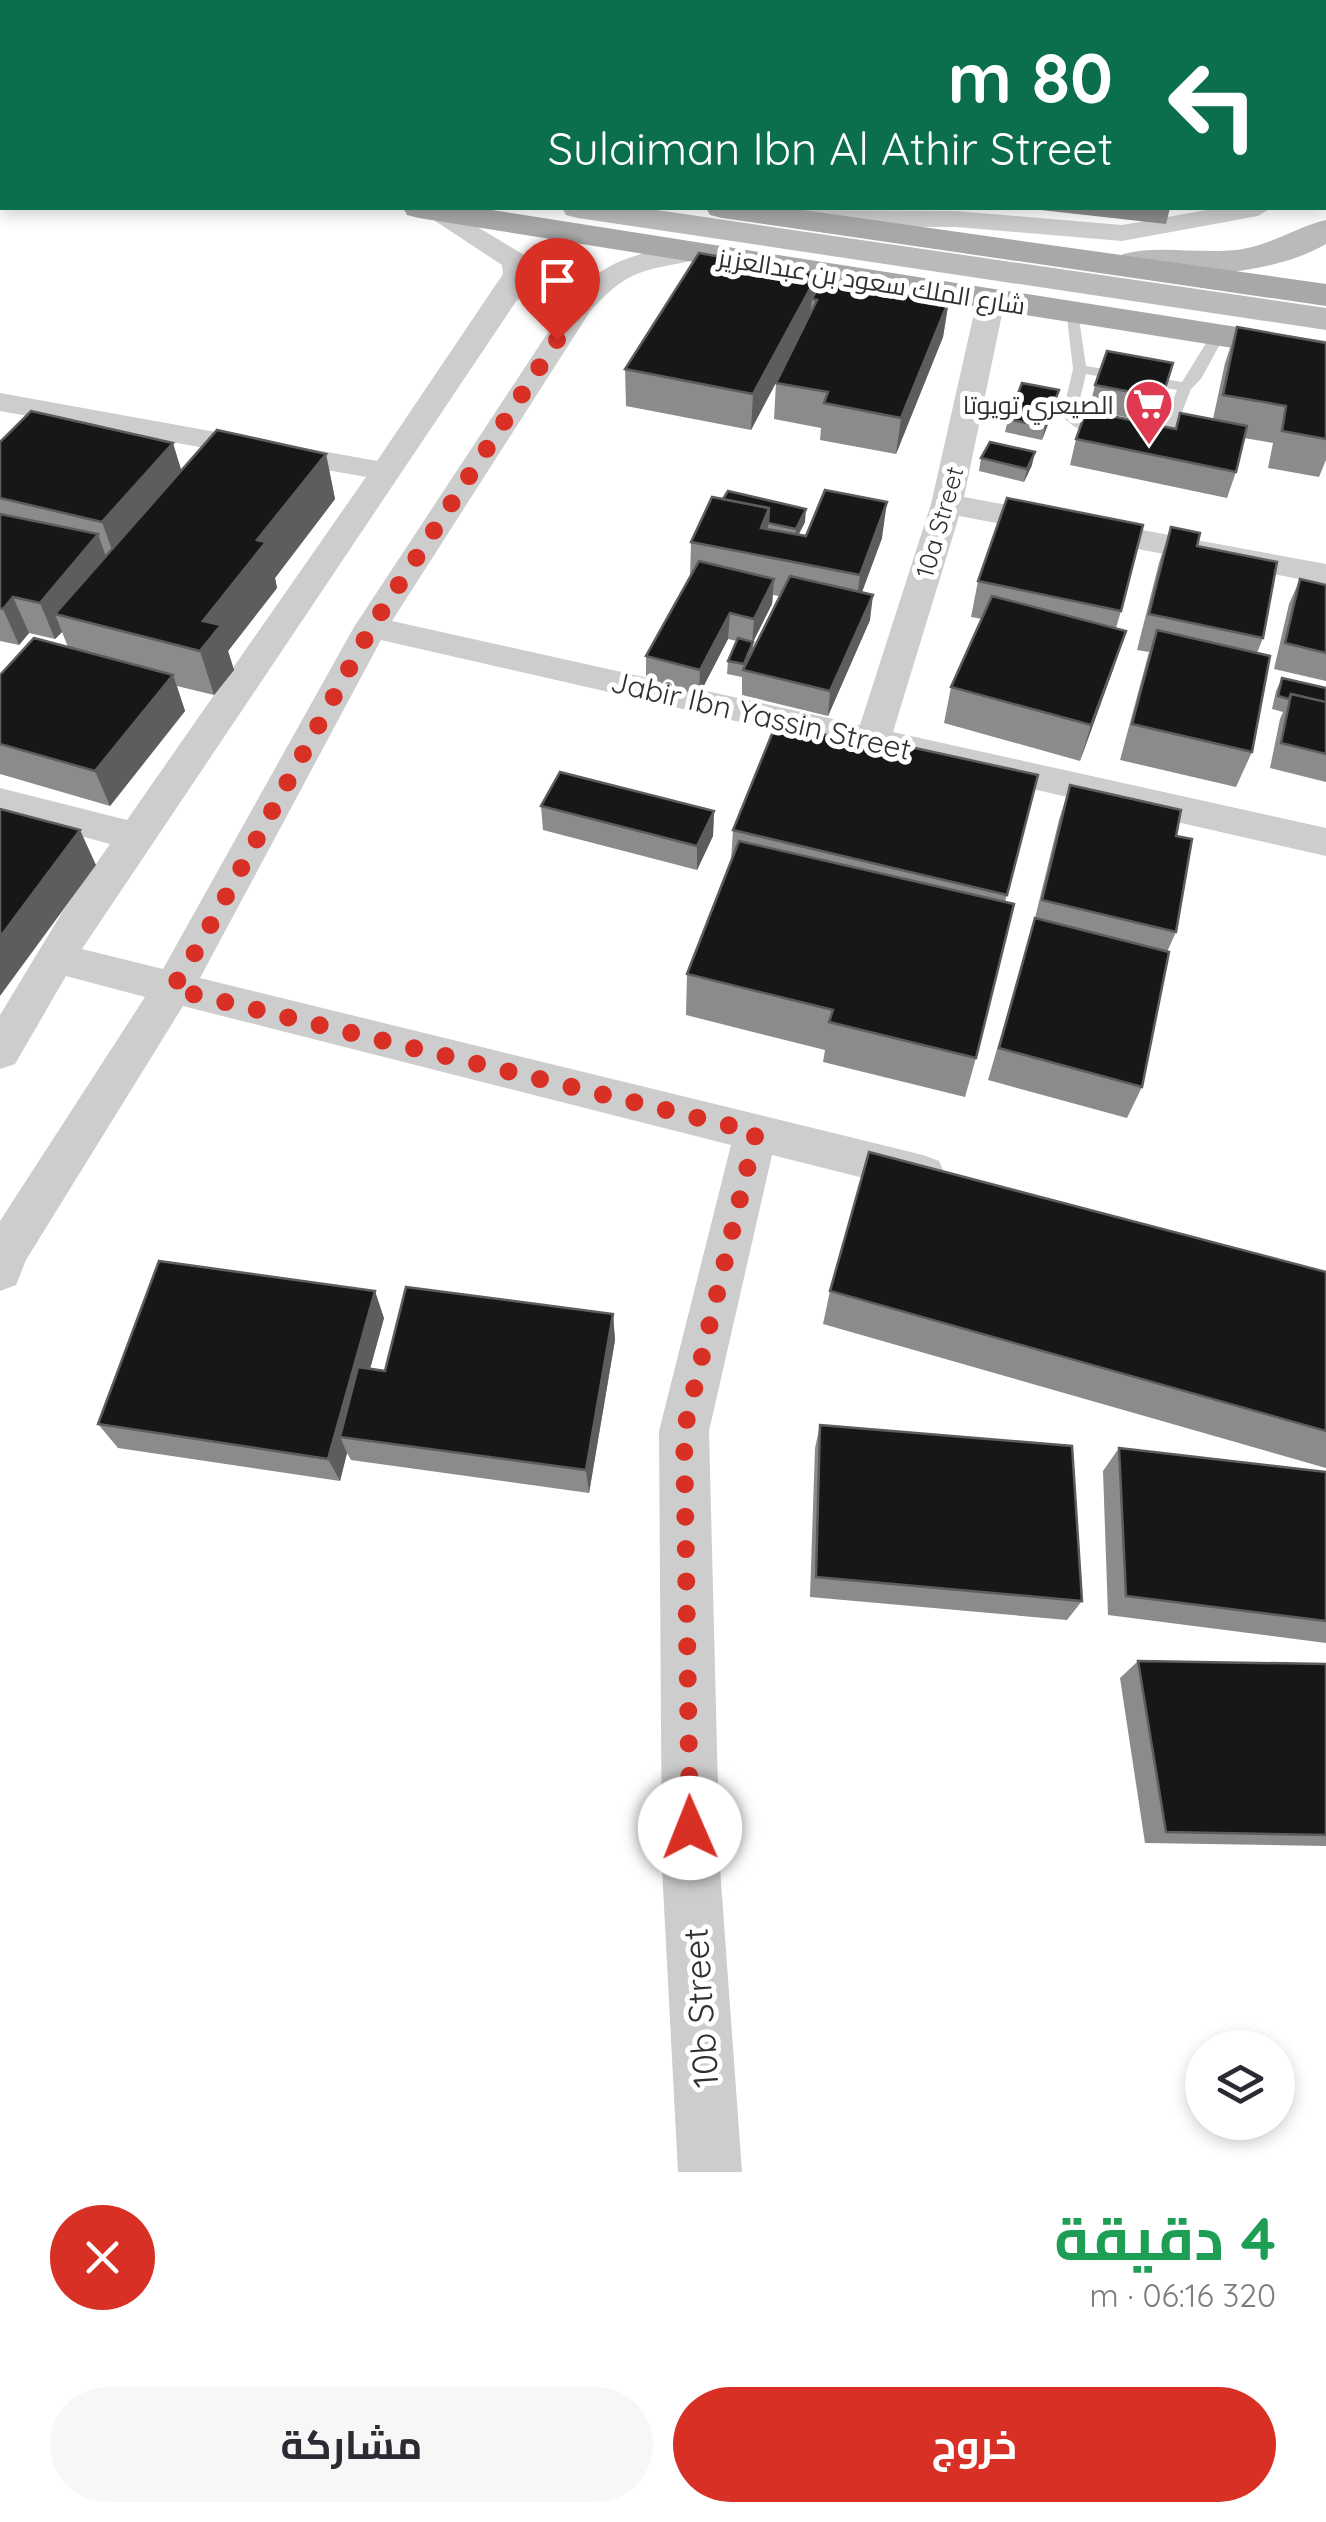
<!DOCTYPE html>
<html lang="ar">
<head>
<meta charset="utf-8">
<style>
  body { margin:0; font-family:Quicksand,Cairo,sans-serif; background:#f7f7f7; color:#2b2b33; direction:rtl; height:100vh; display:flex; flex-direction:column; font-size:38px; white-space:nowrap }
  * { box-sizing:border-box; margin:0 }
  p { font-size:32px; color:#7c7c81 }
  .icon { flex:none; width:55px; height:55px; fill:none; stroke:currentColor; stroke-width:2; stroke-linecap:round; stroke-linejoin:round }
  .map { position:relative; height:2172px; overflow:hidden; direction:ltr }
  .sheet { display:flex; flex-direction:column; background:#fff; flex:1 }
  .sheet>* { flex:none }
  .banner { position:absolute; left:0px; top:0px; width:1328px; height:210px; box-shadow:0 5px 15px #0003; direction:rtl; background:#0b6e4f; color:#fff; overflow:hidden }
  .fabs { position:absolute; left:1185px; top:2030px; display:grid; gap:20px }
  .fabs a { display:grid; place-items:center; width:110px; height:110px; border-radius:50%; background:#fff; box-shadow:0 5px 15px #0003; font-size:50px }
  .pin { position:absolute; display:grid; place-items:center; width:85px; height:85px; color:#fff; margin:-102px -42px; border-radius:50% 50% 50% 0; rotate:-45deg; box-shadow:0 0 10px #0007 }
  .pin .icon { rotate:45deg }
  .me { position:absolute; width:110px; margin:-55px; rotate:359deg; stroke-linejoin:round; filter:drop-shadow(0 0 8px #0008) }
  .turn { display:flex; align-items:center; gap:35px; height:210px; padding:0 50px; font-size:45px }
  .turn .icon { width:130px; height:130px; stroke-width:2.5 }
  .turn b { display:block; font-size:70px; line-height:85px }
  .round { display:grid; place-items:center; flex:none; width:105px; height:105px; border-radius:52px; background:#f7f7f7 }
  .head { display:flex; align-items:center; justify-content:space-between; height:170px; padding:0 50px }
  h1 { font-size:60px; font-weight:700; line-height:75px; color:#1e9e55 }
  .cta { display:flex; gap:20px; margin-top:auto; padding:20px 50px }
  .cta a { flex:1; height:115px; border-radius:60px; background:#d93025; color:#fff; font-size:40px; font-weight:700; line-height:115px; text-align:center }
  .cta a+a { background:#f7f7f7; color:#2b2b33 }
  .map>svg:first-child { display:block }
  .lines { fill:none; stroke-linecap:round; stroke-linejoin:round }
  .lane { fill:#cdcdcd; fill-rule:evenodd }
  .street { fill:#cdcdcd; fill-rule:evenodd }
  .secondary { fill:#bababa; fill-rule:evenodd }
  .primary { fill:#a8a8a8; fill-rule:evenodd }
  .wall { fill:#8b8b8b; fill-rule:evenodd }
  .shaded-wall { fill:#5d5d5d }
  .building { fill:#171717; stroke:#5d5d5d; stroke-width:2.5 }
  .route { stroke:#d93025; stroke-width:18; stroke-dasharray:0 32.4 }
  .labels { text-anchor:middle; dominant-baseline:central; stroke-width:10; stroke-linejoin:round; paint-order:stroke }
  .far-street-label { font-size:25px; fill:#303030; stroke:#fff }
  .far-poi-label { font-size:25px; fill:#303030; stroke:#fff; text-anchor:end }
  .street-label { font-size:30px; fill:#303030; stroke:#fff }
  .near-street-label { font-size:35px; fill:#303030; stroke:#fff }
</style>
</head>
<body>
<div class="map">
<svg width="1326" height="2172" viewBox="0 0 1326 2172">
  <rect width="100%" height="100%" fill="#fff"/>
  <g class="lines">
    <g class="lane">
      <polygon points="988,0 999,0 1000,2 990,2"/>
      <path d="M1066,309L1078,312L1086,366L1182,382L1213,332H1223L1225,335L1201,379L1191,389L1173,435L1147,441L1140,437L1162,429L1177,390L1086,374L1076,415L1087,424L1115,432L1108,436C1088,433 1076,431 1062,416L1073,369Z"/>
    </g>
    <g class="street">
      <polygon points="505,0 527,0 528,2 506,2"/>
      <polygon points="1052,0 1076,0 1077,2 1054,2"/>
      <polygon points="0,166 2,167 2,182 0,182"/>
      <path d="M446,208L524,255L531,274L528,279H550L581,288C612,257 647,251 690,245L703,253L699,259C644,272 630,266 589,313L392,621L860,725L931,504L977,300L991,292L1005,300L964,497L1326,564V584L959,516L893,732L1326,828V856L381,640L200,978L923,1155L939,1161L945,1174L939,1187L923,1193L772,1155L709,1431L720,1868L742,2172H678L662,1868L659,1431L731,1145L183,1006L26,1260L16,1285L0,1291V1221L145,997L66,976L15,1064L0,1069V1015L63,911L110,844L0,814V788L127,820L366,477L0,411V393L377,461L503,274L502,265L417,209ZM542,294L563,301L564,308L354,627L163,969L82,949L517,300Z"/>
      <polygon points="1218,208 1271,208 1258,216 1122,241 956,227 806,226 793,218 806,210 956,211 1122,225"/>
    </g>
    <g class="secondary">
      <polygon points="1283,0 1311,0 1312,2 1284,2"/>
      <rect x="1325" y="59" width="1" height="22"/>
      <polygon points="562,208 643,208 1326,308 1326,330 578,218 566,215"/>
      <path d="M1326,220V244C1276,274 1179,282 1123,268L1118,261L1123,254C1158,245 1199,254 1235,250C1271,246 1293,228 1326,220Z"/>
    </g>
    <g class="primary">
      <polygon points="0,130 2,131 2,151 0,150"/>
      <polygon points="403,208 479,208 1326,341 1326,363 419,218 407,215"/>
      <polygon points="706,208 789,208 1326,284 1326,306 722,218 710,215"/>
    </g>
  </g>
  <g class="wall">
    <rect x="615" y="0" width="369" height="2"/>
    <polygon points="1142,0 1255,0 1256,2 1142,2"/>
    <rect x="0" y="20" width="2" height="60"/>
    <polygon points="1023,208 1170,208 1166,224"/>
    <polygon points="818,274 816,291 949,300 943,337 896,454 820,440 821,428 774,419 776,383 751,430 626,406 625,369"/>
    <polygon points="1237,327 1326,343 1326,460 1319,477 1268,468 1273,443 1244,438 1236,472 1227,498 1070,465 1076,439 1175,429 1213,419 1225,363"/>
    <polygon points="1173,363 1155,423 1089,410 1095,385"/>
    <polygon points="1059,390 1056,403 1042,440 1005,432 1008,419"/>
    <polygon points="0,442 181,470 326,454 335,499 275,578 277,588 228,651 234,670 214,695 177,686 185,711 110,806 0,774 0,675 68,647 62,632 55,639 29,633 19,645 0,641"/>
    <polygon points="981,458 1032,465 1024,482 979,471"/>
    <path d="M712,497L805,522L798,535L882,538L862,592L870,620L828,716L742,695V677L727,674L728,661L737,641L728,639L699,695L646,681V656L690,578L691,542ZM773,595L779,596L753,649V642L772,604Z"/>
    <polygon points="1171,527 1197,546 1263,638 1257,653 1252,752 1236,787 1120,760 1149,652 1137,650 1159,563"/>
    <polygon points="1300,579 1326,585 1326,681 1274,669 1289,604"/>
    <polygon points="978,581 1121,611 1116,628 1114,667 1080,761 944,723 951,687 982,619 971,617"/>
    <polygon points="1282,678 1326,688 1326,782 1270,768 1280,719 1283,712 1272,709 1276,691"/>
    <polygon points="889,749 1038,775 1005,902 976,1058 965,1097 823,1062 825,1050 686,1015 687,974 731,861 733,830"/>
    <polygon points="1070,785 1176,836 1176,932 1167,952 1142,1087 1127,1118 988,1080 1035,918 1059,820"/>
    <polygon points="541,806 714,811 713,836 697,870 543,830"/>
    <polygon points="1326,1272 1326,1468 823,1324 830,1291"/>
    <polygon points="613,1314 615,1340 589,1493 351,1460 347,1453 340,1481 118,1448 98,1424 384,1318 370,1369 385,1371"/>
    <polygon points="820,1425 1082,1601 1067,1620 810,1597 815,1448"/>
    <polygon points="1119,1448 1326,1472 1326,1643 1108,1615 1103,1471"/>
    <polygon points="1138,1661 1326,1664 1326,1846 1145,1843 1120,1678"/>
  </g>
  <g class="shaded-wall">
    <polygon points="160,0 173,0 174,2 159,2"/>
    <polygon points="818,274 815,300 812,299 810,318 751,430 753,394"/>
    <polygon points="949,300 943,337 896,454 901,418"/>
    <polygon points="1059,390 1056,403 1042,440 1045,427"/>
    <polygon points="173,443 184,479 115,558 102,522"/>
    <polygon points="1035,452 1032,465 1024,482 1027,469"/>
    <polygon points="326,454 335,499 275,578 277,588 228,651 234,670 214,695 200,651 203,621 257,540"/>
    <polygon points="887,502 882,538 855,611 860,575"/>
    <polygon points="769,508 767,544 761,528"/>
    <polygon points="806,509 805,522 795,542 796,529"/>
    <polygon points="98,534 111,571 55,614 62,632 55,639 40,603"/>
    <polygon points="774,579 772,604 752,644 754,619"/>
    <polygon points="873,595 870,620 828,716 830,691"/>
    <polygon points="13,597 29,633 19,645 3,609"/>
    <polygon points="730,613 728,639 699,695 700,670"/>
    <polygon points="1126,631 1114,667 1080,761 1091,725"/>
    <polygon points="173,675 185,711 110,806 95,771"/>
    <polygon points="714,811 713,836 697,870 697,846"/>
    <polygon points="80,830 96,865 0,996 0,937"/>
    <polygon points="375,1291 384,1318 351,1438 340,1437 347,1453 340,1481 328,1459"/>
    <polygon points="613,1314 615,1340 589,1493 586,1470"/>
  </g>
  <g class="building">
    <polygon points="51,0 160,0 159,2 48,2"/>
    <polygon points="363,0 475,0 475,2 362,2"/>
    <polygon points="616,0 710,0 616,2"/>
    <polygon points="1212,0 1255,0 1256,2 1213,2"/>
    <rect x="0" y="20" width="2" height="28"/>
    <polygon points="699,253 818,274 753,394 625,369"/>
    <polygon points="822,279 949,300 901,418 824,403 828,392 776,383 817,300 812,299"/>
    <polygon points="1237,327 1326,343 1326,439 1282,431 1286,406 1223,395"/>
    <polygon points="1107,351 1173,363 1162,398 1095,385"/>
    <polygon points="1022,383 1059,390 1045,427 1008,419"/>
    <polygon points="31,411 173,443 102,522 0,498 0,442"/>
    <polygon points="1086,411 1176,429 1180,413 1247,426 1236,472 1076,439"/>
    <polygon points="217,430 326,454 257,540 266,542 203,621 221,625 200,651 55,614"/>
    <polygon points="990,442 1035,452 1027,469 981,458"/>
    <polygon points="825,490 887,502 860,575 691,542 712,497 769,508 761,528 806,536"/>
    <polygon points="728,491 806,509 796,529 768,523 769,508 723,499"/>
    <polygon points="1007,498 1143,525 1121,611 978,581"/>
    <polygon points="0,514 98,534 40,603 13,597 3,609 0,608"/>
    <polygon points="1171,527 1200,533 1197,546 1277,562 1263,638 1149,614"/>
    <polygon points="699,561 774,579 754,619 730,613 700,670 646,656"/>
    <polygon points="790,576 873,595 830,691 743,670"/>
    <polygon points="1300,579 1326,585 1326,653 1285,643"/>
    <polygon points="992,596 1126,631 1091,725 951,687"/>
    <polygon points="1157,630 1270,656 1252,752 1132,724"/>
    <polygon points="34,638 173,675 95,771 0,744 0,675"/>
    <polygon points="738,638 753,642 744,664 728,661"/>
    <polygon points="1282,678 1326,688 1326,703 1291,694 1289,699 1278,696"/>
    <polygon points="1291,694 1326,702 1326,754 1281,743"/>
    <polygon points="776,724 889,749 892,743 1038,775 1007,895 733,830"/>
    <polygon points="560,772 714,811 697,846 541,806"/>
    <polygon points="1070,785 1181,810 1176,836 1192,839 1176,932 1042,900"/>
    <polygon points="0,809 80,830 0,937"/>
    <polygon points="739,841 1014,904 976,1058 829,1022 833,1010 687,974"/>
    <polygon points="1035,918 1169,952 1142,1087 999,1048"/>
    <polygon points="869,1152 1326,1272 1326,1431 830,1291"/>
    <polygon points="159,1261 375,1291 328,1459 98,1424"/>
    <polygon points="406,1287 613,1314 586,1470 340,1437 358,1367 385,1371"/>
    <polygon points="820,1425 1072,1446 1082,1601 816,1577"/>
    <polygon points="1119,1448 1326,1472 1326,1621 1126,1596"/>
    <polygon points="1138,1661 1326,1664 1326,1835 1166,1832"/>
  </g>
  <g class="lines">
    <polyline class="route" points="557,340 371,628 198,948 172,989 756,1132 684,1431 690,1828"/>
  </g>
  <defs>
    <g id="supermarket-pin" transform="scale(2.5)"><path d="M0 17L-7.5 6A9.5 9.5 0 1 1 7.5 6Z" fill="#df3a50" stroke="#fff"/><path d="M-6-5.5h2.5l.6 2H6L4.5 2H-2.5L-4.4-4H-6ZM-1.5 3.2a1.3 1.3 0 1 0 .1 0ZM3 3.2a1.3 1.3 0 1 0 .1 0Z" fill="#fff"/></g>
  </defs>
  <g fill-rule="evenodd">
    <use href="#supermarket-pin" x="1149" y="404"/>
  </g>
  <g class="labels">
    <g class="far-street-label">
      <text transform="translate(872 281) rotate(9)">شارع الملك سعود بن عبدالعزيز</text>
      <text transform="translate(939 522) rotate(-74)">10a Street</text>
    </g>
    <g class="far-poi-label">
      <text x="1114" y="404">الصيعري تويوتا</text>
    </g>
    <g class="street-label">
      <text transform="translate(761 715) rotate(13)">Jabir Ibn Yassin Street</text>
    </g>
    <g class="near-street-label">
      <text transform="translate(700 2008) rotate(-94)">10b Street</text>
    </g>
  </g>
</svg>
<div class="fabs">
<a><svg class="icon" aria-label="layers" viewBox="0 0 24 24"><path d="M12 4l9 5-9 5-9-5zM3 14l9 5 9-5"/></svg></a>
</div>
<div class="pin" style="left:557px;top:340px;background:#d93025"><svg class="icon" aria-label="arrive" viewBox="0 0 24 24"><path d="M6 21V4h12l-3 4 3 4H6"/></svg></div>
<svg class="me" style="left:690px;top:1828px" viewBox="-20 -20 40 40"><circle r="19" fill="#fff"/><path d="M0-13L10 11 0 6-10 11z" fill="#d93025"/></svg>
<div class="banner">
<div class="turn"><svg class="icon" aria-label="left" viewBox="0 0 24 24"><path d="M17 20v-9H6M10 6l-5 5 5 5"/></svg><div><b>80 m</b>Sulaiman Ibn Al Athir Street</div></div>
</div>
</div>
<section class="sheet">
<div class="head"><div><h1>4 دقيقة</h1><p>320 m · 06:16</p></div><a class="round" style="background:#d93025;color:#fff"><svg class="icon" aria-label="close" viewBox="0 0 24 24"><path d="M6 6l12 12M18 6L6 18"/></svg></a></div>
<div class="cta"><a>خروج</a><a>مشاركة</a></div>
</section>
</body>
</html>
